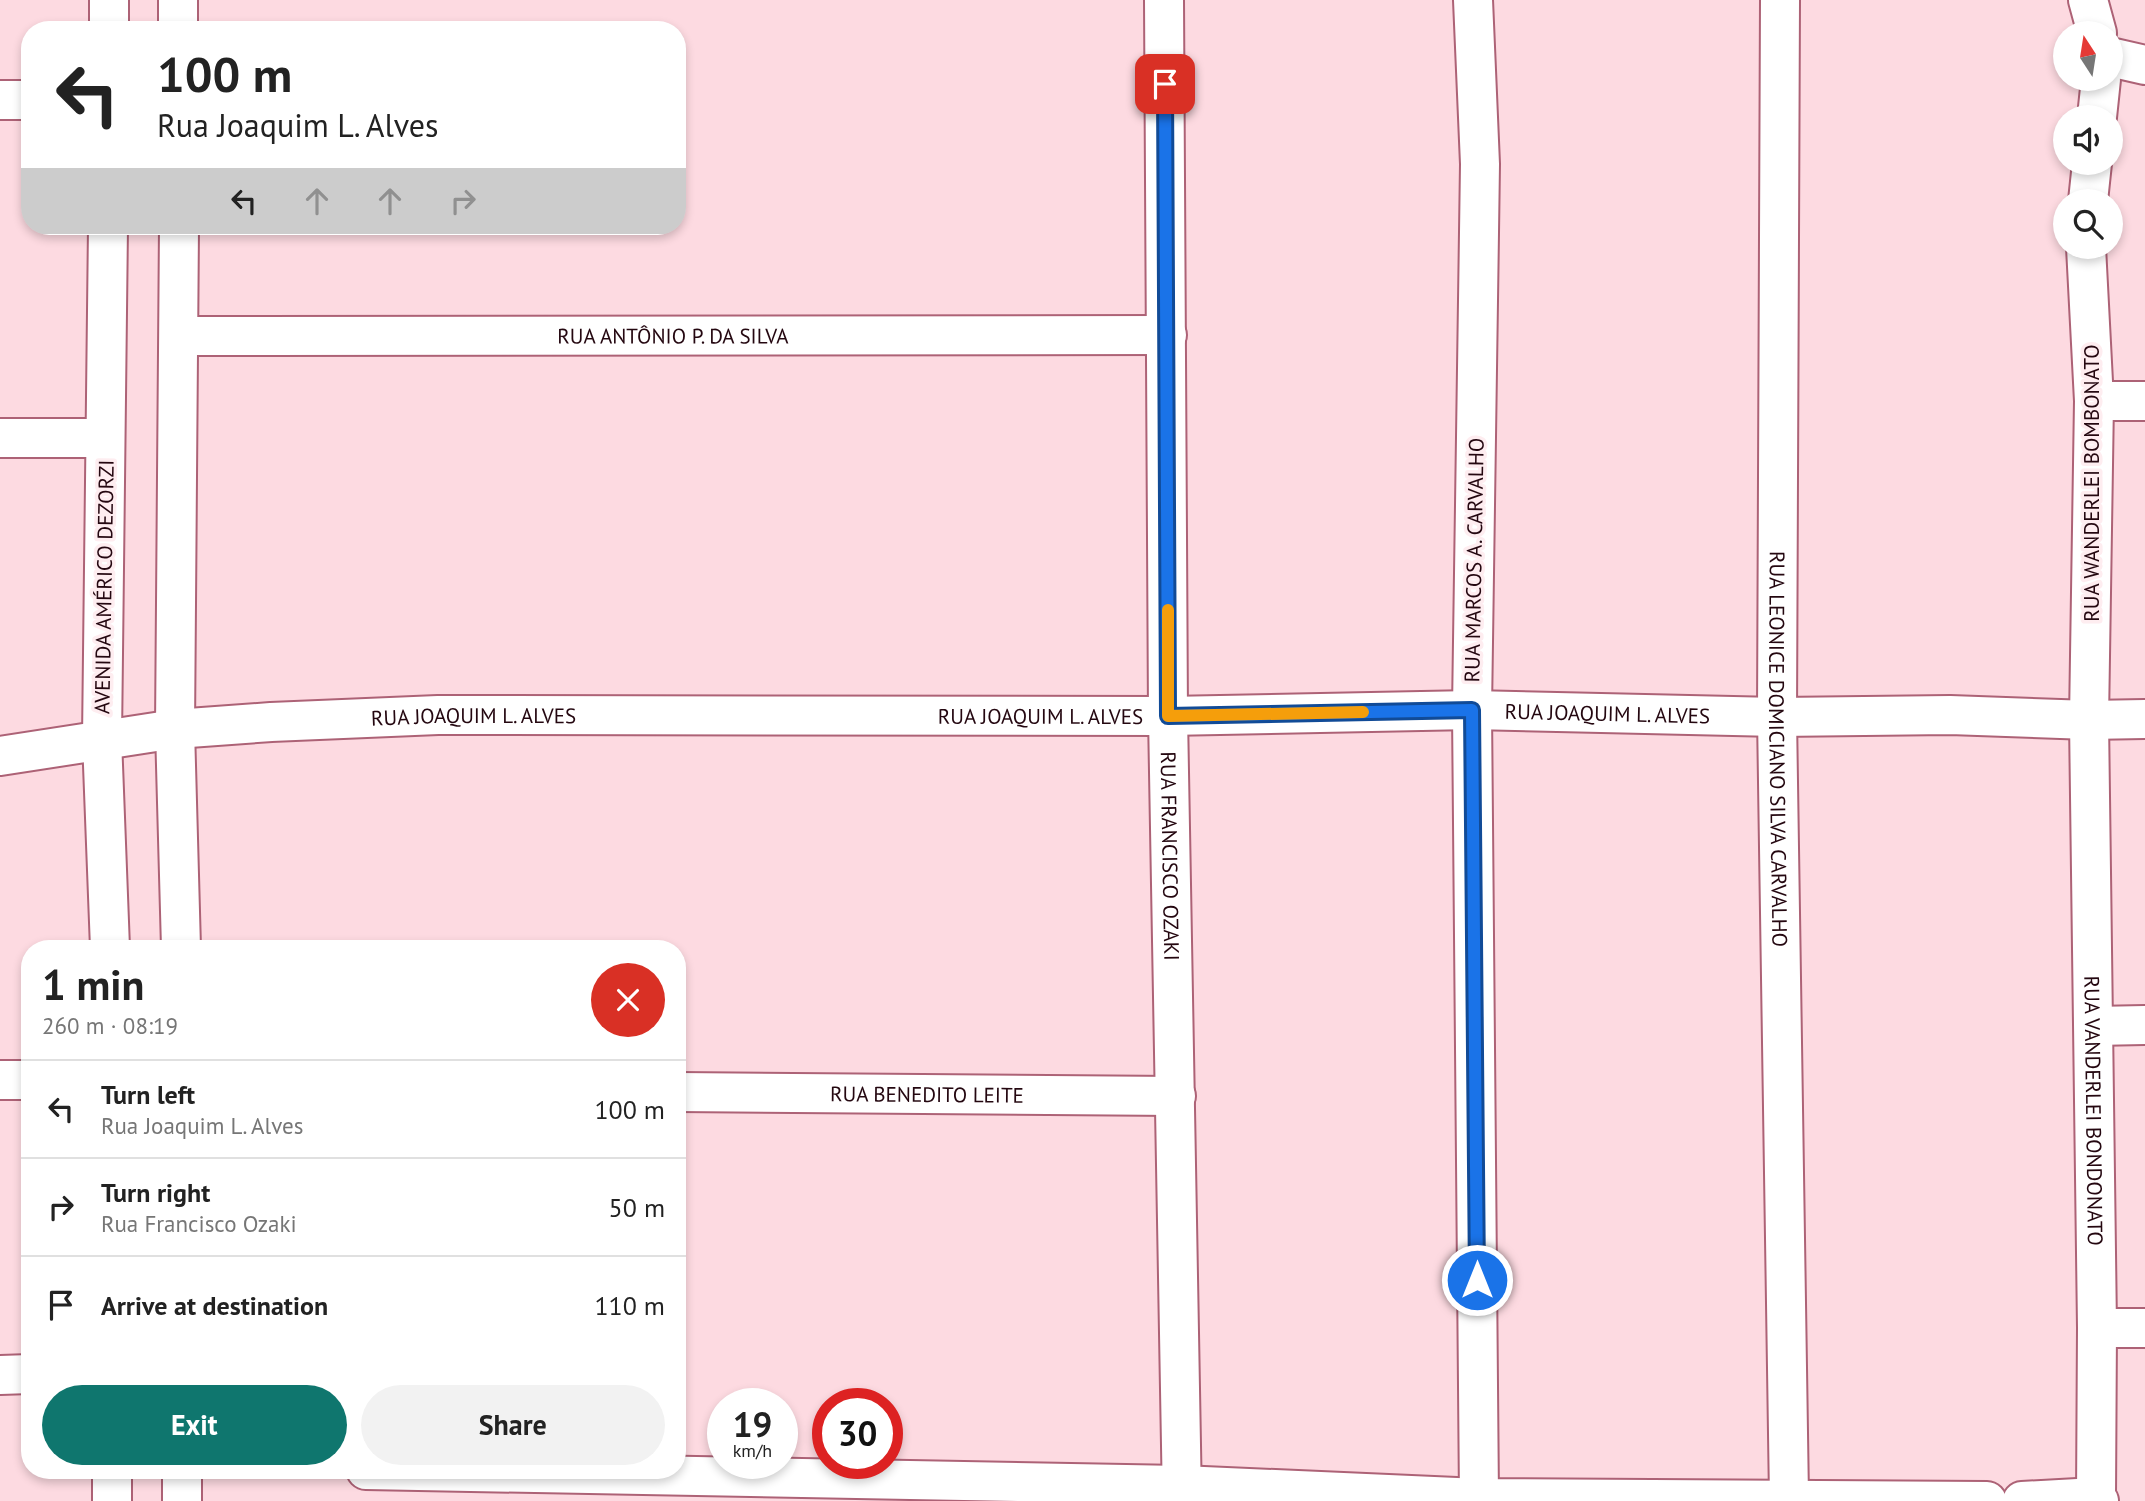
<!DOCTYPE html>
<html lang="en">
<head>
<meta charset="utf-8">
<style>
  body { margin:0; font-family:"PT Sans",sans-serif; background:#f2f2f2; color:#222; height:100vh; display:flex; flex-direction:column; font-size:26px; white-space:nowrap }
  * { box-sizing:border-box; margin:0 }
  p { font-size:23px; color:#767676 }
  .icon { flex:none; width:38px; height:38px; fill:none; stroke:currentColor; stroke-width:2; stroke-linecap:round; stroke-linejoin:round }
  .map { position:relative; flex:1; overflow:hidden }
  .sheet { position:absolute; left:21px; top:940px; width:665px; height:539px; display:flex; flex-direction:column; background:#fff; border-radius:28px; box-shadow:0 4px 10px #0003 }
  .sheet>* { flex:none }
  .guide { position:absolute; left:21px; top:21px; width:665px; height:214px; border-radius:28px; box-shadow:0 4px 10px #0003; background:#fff; color:#222; overflow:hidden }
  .needle { width:46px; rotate:348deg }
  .buttons { position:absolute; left:2053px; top:21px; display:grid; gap:14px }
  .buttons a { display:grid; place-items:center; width:70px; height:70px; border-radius:50%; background:#fff; box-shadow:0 4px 10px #0003; font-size:35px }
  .speed { position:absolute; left:707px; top:1388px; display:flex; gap:14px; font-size:35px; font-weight:700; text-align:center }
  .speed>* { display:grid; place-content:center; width:91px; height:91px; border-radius:50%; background:#fff; box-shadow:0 4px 10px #0003; line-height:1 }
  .speed small { font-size:18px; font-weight:400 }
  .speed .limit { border:10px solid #d22; background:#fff; color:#111 }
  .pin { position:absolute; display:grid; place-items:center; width:60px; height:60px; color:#fff; margin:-30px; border-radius:14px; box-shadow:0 4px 10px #0006 }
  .me { position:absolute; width:77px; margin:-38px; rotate:0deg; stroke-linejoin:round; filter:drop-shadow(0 0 5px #0008) }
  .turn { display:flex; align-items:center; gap:24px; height:147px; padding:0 21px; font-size:32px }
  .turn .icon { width:91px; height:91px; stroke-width:2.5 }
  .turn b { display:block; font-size:49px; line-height:60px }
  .lanes { display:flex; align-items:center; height:66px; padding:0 21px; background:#0003; justify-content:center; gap:35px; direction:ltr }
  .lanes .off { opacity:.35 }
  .round { display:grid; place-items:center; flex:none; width:74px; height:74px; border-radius:37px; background:#f2f2f2 }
  .headline { display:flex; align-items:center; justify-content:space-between; height:119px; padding:0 21px }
  h1 { font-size:42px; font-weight:600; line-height:52px }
  .action { display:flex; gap:14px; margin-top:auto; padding:14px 21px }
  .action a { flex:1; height:80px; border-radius:42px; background:#0f766e; color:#fff; font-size:28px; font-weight:600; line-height:80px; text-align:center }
  .action a+a { background:#f2f2f2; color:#222 }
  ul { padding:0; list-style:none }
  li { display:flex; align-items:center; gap:21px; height:98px; padding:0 21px; border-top:2px solid #e0e0e0 }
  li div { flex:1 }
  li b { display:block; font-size:26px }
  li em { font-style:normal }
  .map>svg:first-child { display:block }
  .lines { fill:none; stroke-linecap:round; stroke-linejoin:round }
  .street-casing { stroke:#ad6276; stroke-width:42 }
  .secondary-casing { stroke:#ad6276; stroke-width:42 }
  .street { stroke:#fff; stroke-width:38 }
  .secondary { stroke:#fff; stroke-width:38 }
  .route-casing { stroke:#114b97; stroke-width:18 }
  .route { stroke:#1a73e8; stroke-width:12 }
  .slow { stroke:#f59e0b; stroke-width:12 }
  .labels { text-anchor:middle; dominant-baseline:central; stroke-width:7; stroke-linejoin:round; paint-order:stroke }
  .street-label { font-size:21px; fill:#240710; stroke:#feedf0 }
</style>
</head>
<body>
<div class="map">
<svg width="2145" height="1501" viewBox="0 0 2145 1501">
  <rect width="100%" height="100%" fill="#fddae1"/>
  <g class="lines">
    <g class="street-casing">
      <g id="street">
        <path id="s1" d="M1164,0L1168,716L1182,1501"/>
        <polyline points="1473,0 1480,164 1472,710 1479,1498"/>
        <path id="s2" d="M1780,0L1777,717L1789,1498"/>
        <polyline points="2088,0 2097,33"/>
        <polyline points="2110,57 2145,65"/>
        <polyline points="0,100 30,100"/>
        <polyline points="2097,117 2101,79"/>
        <polyline points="2088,201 2092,163"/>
        <path id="s3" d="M2086,247L2094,401L2089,720L2097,1328L2096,1497L2099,1501"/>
        <path id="s4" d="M179,336L1167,335"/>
        <polyline points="2094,401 2145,401"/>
        <polyline points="0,438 105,438"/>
        <path id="s5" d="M0,756L175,729L271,722L438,715L1168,716L1472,710L1777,717L1950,715L2089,720L2145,719"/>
        <polyline points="2094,1026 2145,1025"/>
        <polyline points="0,1080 30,1080"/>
        <path id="s6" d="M677,1092L1176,1096"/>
        <polyline points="2097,1328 2145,1328"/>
        <polyline points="0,1375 30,1374"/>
        <polyline points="366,1470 1181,1485 1479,1498 1987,1501"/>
        <polyline points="2022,1501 2096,1497"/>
      </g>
    </g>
    <g class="secondary-casing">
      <g id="secondary">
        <polyline points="109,0 109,30"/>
        <polyline points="178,0 178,30"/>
        <polyline points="108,226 102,739 110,948"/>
        <polyline points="179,226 175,729 181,948"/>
        <polyline points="182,1470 182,1501"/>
        <polyline points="112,1501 112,1470"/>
      </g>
    </g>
    <use href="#street" class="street"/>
    <use href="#secondary" class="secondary"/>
  </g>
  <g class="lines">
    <g class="route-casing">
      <polyline id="route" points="1165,84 1168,716 1472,710 1477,1280"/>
    </g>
    <use href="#route" class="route"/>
    <polyline class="slow" points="1168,610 1168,716 1363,712"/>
  </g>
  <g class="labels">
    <g class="street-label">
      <text stroke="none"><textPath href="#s4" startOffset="494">RUA ANTÔNIO P. DA SILVA</textPath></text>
      <text transform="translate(2091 483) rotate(-90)">RUA WANDERLEI BOMBONATO</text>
      <text transform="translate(1474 560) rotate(-89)">RUA MARCOS A. CARVALHO</text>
      <text transform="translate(104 587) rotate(-89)">AVENIDA AMÉRICO DEZORZI</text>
      <text stroke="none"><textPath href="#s5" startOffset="1610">RUA JOAQUIM L. ALVES</textPath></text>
      <text stroke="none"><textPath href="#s5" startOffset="1043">RUA JOAQUIM L. ALVES</textPath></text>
      <text stroke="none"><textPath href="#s5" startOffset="476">RUA JOAQUIM L. ALVES</textPath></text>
      <text stroke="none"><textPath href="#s2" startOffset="749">RUA LEONICE DOMICIANO SILVA CARVALHO</textPath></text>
      <text stroke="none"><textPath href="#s1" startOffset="856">RUA FRANCISCO OZAKI</textPath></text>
      <text stroke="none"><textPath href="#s6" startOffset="250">RUA BENEDITO LEITE</textPath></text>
      <text stroke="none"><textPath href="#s3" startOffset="864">RUA VANDERLEI BONDONATO</textPath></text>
    </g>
  </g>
</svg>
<div class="buttons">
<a><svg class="needle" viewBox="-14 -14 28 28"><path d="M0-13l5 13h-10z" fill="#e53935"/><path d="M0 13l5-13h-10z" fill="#767676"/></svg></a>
<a><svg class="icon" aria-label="sound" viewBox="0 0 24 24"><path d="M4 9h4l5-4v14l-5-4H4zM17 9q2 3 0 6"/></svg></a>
<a><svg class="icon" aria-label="search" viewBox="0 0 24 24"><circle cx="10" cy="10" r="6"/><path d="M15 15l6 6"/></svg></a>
</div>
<div class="speed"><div>19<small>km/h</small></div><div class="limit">30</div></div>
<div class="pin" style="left:1165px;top:84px;background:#d93025"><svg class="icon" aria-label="arrive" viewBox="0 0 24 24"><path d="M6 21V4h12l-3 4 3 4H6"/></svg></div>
<svg class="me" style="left:1477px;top:1280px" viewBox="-20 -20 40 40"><circle r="17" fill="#1a73e8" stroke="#fff" stroke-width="3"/><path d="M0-11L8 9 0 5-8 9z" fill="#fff"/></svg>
<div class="guide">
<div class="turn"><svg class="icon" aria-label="left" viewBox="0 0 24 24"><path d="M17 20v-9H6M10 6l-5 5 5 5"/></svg><div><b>100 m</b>Rua Joaquim L. Alves</div></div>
<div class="lanes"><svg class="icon" aria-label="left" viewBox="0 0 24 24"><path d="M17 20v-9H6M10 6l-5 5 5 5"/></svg><svg class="icon off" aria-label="ahead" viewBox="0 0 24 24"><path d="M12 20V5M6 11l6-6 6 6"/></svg><svg class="icon off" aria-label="ahead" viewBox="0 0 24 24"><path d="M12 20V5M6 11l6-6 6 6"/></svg><svg class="icon off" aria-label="right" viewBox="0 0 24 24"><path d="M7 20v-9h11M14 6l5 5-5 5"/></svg></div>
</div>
<section class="sheet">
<div class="headline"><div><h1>1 min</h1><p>260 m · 08:19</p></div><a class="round" style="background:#d93025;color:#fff"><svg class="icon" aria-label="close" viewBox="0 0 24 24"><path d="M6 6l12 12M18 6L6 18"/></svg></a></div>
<ul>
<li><svg class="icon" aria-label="left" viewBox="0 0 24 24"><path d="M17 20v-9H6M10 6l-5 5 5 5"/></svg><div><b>Turn left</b><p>Rua Joaquim L. Alves</p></div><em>100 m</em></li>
<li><svg class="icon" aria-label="right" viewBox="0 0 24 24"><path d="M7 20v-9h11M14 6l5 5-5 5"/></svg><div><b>Turn right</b><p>Rua Francisco Ozaki</p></div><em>50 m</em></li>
<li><svg class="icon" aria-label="arrive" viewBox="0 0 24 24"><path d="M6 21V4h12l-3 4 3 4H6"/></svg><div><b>Arrive at destination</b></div><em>110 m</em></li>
</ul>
<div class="action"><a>Exit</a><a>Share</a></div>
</section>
</div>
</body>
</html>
